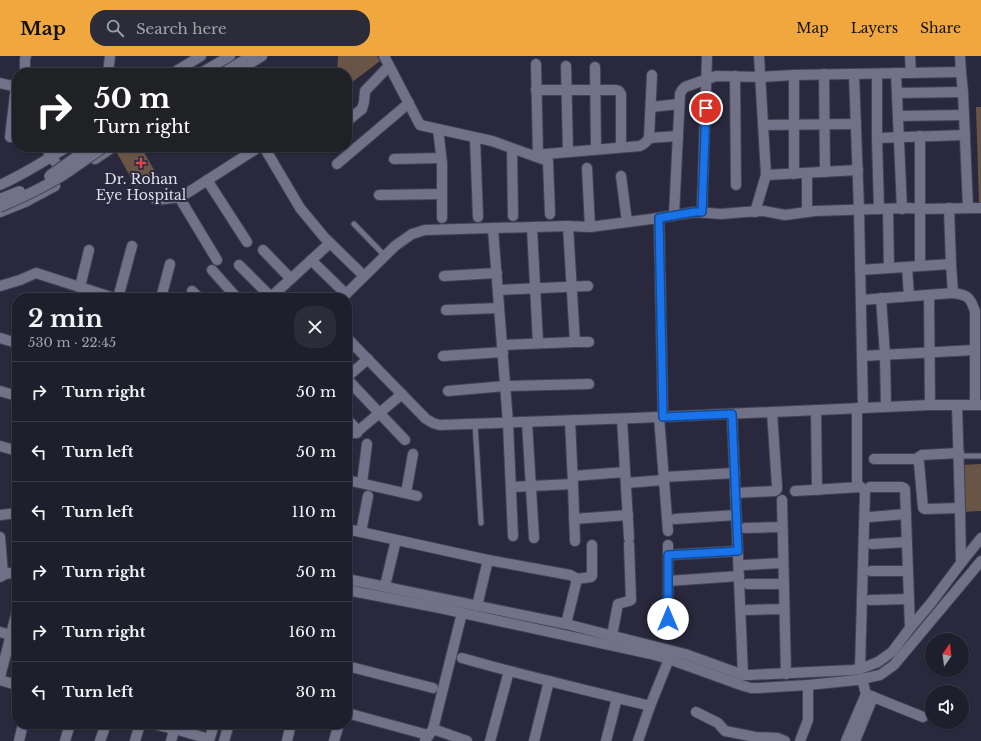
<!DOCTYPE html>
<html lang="en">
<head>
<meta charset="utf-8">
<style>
  body { margin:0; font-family:"Libre Baskerville",serif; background:#2c2b39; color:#f1f3f6; height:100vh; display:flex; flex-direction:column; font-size:15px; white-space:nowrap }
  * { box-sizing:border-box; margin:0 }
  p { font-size:13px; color:#a1a2aa }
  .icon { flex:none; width:22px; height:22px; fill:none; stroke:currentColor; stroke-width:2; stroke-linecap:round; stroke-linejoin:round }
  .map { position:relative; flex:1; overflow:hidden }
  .sheet { position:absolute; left:12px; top:237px; width:340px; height:436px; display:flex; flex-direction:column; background:#1f1e2d; border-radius:16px; box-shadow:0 1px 3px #0004,0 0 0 1px #3c3c49 }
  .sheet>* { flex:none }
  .top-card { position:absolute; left:12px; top:12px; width:340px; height:84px; border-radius:16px; box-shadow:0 1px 3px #0004,0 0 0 1px #3c3c49; background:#202124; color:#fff; overflow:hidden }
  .needle { width:26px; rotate:14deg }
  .controls { position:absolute; left:925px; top:577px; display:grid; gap:8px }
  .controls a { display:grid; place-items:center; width:44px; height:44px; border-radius:50%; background:#1f1e2d; box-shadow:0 1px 3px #0004,0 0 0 1px #3c3c49; font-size:20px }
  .pin { position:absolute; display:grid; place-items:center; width:34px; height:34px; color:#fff; margin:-17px; border:2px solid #fff; border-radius:50%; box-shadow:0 1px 4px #0007 }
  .me { position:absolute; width:44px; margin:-22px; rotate:0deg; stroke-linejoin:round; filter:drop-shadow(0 0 3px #0008) }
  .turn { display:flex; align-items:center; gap:14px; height:84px; padding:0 16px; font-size:18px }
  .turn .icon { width:52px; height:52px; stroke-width:2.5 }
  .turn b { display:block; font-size:28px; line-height:34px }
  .round { display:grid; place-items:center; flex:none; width:42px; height:42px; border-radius:16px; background:#2c2b39 }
  .summary { display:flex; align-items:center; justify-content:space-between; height:68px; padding:0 16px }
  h1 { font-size:24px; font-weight:700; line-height:30px }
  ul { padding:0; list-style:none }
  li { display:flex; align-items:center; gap:12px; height:60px; padding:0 16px; border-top:1px solid #3c3c49 }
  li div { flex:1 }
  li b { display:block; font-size:15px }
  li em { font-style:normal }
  header { display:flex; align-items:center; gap:24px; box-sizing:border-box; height:56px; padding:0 20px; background:#efa73e; color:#111 }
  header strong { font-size:19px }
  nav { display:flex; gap:22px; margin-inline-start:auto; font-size:14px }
  .search { width:280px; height:36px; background:#2c2b39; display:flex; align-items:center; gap:10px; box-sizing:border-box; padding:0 14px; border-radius:16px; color:#a1a2aa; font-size:15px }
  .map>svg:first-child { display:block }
  .building { fill:#685545 }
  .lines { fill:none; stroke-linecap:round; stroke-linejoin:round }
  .service-casing { stroke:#434252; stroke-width:7 }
  .minor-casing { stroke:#434252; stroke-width:12 }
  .secondary-casing { stroke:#434252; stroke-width:12 }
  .service { stroke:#717188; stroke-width:5 }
  .minor { stroke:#717188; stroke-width:10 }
  .secondary { stroke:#717188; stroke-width:10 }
  .secondary-bridge-casing { stroke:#434252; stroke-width:12; stroke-linecap:butt }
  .secondary-bridge { stroke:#717188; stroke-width:10 }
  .route-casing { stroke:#114b97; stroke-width:10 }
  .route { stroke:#1a73e8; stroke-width:7 }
  .health-dot { fill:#e0444e; stroke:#29283c; stroke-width:1.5 }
  .labels { text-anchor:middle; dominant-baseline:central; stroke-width:4; stroke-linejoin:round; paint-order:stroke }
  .poi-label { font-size:14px; fill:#dfdfec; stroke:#29283c }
</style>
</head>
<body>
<header>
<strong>Map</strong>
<div class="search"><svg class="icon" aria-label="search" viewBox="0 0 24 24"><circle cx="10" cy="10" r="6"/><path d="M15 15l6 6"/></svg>Search here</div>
<nav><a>Map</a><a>Layers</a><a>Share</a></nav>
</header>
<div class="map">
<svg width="981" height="685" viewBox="0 0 981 685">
  <rect width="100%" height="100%" fill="#29283c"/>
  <g class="building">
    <polygon points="338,0 377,0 380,5 347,30 347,17 337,17"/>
    <polygon points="976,51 981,51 981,147 979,147"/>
    <polygon points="128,91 141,91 157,119 136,131 117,97"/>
    <polygon points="981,408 981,455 962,456 960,409"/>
  </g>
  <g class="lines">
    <g class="service-casing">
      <g id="service">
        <polyline points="354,168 385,200"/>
        <polyline points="475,367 481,467"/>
        <polyline points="959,400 981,400"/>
      </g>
    </g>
    <g class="minor-casing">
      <g id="minor">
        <polyline points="384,0 420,69 492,85 548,105 550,158"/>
        <polyline points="910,0 911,17"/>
        <polyline points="960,0 961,16 963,36 968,152"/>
        <polyline points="536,8 538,99"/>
        <polyline points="566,10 568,96"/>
        <polyline points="595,11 596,93"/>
        <polyline points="25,17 25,3 26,0"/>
        <polyline points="108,17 110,0"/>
        <polyline points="173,17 201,0"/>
        <polyline points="234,17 262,0"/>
        <polyline points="896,17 902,153"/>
        <polyline points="824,18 825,116"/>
        <polyline points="854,18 859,154 863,352"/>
        <polyline points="877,18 877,82 879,153"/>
        <polyline points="794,19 794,118"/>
        <polyline points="735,20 736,129"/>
        <polyline points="0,27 17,31"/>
        <polyline points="536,34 616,34 619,35 621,38 621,91"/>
        <polyline points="897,37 963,36"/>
        <polyline points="651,51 679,48"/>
        <polyline points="898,60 964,59"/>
        <polyline points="347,65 362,53 364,46 365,35 389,10"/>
        <polyline points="763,69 856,68"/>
        <polyline points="438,73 442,107 442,162"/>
        <polyline points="10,81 16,30"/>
        <polyline points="475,82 478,161"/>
        <polyline points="649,82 678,80"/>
        <polyline points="877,82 965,79"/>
        <polyline points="45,91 64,119"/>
        <polyline points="264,91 300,152 324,181 364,220"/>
        <polyline points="512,93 513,160"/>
        <path d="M534,99L640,90C644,88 647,86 649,82L652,19"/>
        <polyline points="95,103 113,91"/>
        <polyline points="394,103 441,102"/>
        <polyline points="337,108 409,47"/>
        <polyline points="587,112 590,171"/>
        <polyline points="766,119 858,114"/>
        <polyline points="621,120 627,166"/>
        <polyline points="207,124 247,186"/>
        <path d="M0,129C24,118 45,105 67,91"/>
        <polyline points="379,139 442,138"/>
        <polyline points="179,141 217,204"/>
        <polyline points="156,144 181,141 259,91"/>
        <polyline points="949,152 951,208 953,237"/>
        <polyline points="888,153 889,212"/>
        <polyline points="0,156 25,146 55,130"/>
        <polyline points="702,156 707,0"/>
        <polyline points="755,156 766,119 759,0"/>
        <polyline points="807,156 807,117"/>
        <polyline points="674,159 680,38 682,34 685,31 716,20 760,21 794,19 961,16"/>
        <polyline points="659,162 663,361"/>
        <polyline points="568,170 575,286"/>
        <polyline points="532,172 538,287"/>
        <polyline points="493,173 508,367 513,480"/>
        <polyline points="263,194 291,223"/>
        <polyline points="311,204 346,238"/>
        <polyline points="239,209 272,242"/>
        <polyline points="920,210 920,80"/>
        <polyline points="907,211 909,240"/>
        <polyline points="212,214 237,242"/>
        <polyline points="860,214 951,208"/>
        <polyline points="444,220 497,217"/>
        <polyline points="0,230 20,224 36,217 114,242"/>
        <polyline points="80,231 89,194"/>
        <polyline points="498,234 588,230"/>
        <polyline points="192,235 199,242"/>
        <polyline points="929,239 930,349"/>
        <polyline points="271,241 330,187"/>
        <polyline points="118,242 132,190"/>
        <polyline points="161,242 170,208"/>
        <polyline points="342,242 395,190 412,178 425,174 568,170 590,171 651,163 695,156 721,158 745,156 764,155 785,159 815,155 909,152 920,153 981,152"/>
        <polyline points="881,242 885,299 886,351"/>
        <path d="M861,244L953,237C968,239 970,241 975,255V349"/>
        <polyline points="446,254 499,252"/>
        <polyline points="0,282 17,287"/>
        <polyline points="347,282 426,363 433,367 440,369 635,362 930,349 981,349"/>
        <polyline points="502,289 575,286 589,286"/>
        <polyline points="443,300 503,296"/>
        <polyline points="862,300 975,294"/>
        <polyline points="347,321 368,303"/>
        <polyline points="347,323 405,384"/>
        <polyline points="0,335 17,340"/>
        <polyline points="448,335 505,330 589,328"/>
        <polyline points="957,349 960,452 961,507"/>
        <polyline points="857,352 857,431"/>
        <polyline points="816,354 817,434"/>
        <polyline points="732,358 743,619"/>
        <polyline points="659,361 668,475"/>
        <polyline points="347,363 358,375 357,377 347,377"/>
        <polyline points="622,363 629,482"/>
        <polyline points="570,365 573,428 575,485"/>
        <polyline points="527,366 534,482"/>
        <polyline points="358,375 402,338"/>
        <polyline points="0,390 17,395"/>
        <polyline points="874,403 916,403 918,405 919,407 923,452 925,453 960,452"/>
        <polyline points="916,403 922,399 959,397"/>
        <polyline points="573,420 625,416"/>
        <polyline points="664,421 735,417"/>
        <polyline points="347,424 417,440"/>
        <polyline points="362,427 367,388"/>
        <polyline points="626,427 664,424"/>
        <polyline points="511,431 573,428"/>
        <polyline points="870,431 902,431 904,432 905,433 910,572"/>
        <polyline points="795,435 861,431 863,433 865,436 860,613"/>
        <polyline points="406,437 413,398"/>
        <polyline points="735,437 775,435 777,433 777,430 772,356"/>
        <polyline points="782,444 786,618"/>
        <polyline points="0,459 17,457"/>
        <polyline points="870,461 906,458"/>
        <polyline points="574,463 628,459"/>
        <polyline points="675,463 736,459"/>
        <polyline points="745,472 782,471"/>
        <polyline points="347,473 488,504 570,519 574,521 576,523 576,527 566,568"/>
        <polyline points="361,476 368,440"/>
        <polyline points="0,481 3,519"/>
        <polyline points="872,488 907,486"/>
        <polyline points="668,489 668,563"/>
        <polyline points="668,499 738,495"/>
        <polyline points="745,509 783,507"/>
        <polyline points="871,515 908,515"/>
        <polyline points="0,521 5,518 17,516"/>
        <polyline points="347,523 566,568 685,598 743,619 749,619 853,614 860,613 878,606 892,596 910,572 931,547 961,507 981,482"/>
        <polyline points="576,523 591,521 592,520 592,489"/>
        <polyline points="668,525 739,520"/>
        <polyline points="747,528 784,528"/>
        <polyline points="385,530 396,484"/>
        <polyline points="347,534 435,551 651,598 669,603 744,630 751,632 759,632 808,629 857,624 880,619 894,609 981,505"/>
        <polyline points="870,544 909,543"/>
        <polyline points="477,550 488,504"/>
        <polyline points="747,554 784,553"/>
        <polyline points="0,576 11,579"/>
        <polyline points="612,579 618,548 629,545 631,544 629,488"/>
        <path d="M462,602C524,620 587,634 650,650"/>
        <polyline points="347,610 433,632"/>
        <polyline points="0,621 17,555"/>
        <polyline points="862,623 866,638 923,661"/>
        <polyline points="0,624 17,629"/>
        <polyline points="696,656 718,667 725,675 755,681 778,682 785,685"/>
        <polyline points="347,657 428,679"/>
        <polyline points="153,668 175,673 209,683"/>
        <polyline points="433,673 467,685"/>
        <polyline points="19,685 23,668"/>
        <polyline points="65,685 70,668"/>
        <polyline points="100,685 106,668"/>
        <polyline points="135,685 140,668"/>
        <polyline points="171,685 176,668"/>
        <polyline points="209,685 214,668"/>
        <polyline points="224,685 229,668"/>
        <polyline points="287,685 291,668"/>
        <polyline points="334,685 339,668"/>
        <polyline points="425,685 433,673 462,557"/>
        <polyline points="490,685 509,615"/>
        <polyline points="534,685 549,625"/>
        <polyline points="606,685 617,642"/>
        <polyline points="638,685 650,650 669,603"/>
        <polyline points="800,685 808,664 808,629"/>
        <polyline points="846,685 866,638"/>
        <polyline points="855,685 873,641"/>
      </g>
    </g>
    <g class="secondary-casing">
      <g id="secondary">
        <polyline points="201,17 230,0"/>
        <polyline points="223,17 251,0"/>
      </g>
    </g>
    <use href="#service" class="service"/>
    <use href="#minor" class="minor"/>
    <use href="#secondary" class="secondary"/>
    <g class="secondary-bridge-casing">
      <g id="secondary-bridge">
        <polyline points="49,120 90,91"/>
        <polyline points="0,143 20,135"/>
        <path d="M0,151C23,141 47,130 68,116C80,108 92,99 104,91"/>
      </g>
    </g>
    <use href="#secondary-bridge" class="secondary-bridge"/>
  </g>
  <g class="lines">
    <g class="route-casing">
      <polyline id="route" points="668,563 668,499 738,495 732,358 663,361 659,162 695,156 702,156 706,52"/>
    </g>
    <use href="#route" class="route"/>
  </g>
  <path class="health-dot" d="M139 101h4v4h4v4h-4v4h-4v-4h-4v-4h4z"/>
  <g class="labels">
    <g class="poi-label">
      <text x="141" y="123">Dr. Rohan<tspan x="141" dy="16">Eye Hospital</tspan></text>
    </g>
  </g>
</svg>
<div class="controls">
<a><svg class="needle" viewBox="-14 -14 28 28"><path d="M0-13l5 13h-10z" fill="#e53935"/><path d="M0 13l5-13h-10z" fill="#a1a2aa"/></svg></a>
<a><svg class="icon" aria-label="sound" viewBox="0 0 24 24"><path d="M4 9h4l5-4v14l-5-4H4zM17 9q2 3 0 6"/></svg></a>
</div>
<div class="pin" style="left:706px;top:52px;background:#d93025"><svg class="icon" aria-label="arrive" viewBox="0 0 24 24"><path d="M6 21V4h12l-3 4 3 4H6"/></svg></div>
<svg class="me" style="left:668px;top:563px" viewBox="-20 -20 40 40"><circle r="19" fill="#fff"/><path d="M0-13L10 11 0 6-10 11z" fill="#1a73e8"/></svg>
<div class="top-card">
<div class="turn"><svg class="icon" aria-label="right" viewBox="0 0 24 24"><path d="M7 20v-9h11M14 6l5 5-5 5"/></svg><div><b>50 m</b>Turn right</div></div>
</div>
<section class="sheet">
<div class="summary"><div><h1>2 min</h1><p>530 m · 22:45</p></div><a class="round"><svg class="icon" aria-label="close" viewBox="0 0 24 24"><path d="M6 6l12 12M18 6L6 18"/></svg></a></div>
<ul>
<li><svg class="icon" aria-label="right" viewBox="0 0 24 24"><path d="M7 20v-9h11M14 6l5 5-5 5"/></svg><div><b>Turn right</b></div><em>50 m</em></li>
<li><svg class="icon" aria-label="left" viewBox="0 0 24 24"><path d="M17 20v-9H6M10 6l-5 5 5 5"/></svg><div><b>Turn left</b></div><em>50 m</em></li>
<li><svg class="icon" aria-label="left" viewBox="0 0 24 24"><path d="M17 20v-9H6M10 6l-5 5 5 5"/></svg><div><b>Turn left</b></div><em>110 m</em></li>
<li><svg class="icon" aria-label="right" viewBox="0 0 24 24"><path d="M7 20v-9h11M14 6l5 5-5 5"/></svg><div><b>Turn right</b></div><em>50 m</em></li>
<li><svg class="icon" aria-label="right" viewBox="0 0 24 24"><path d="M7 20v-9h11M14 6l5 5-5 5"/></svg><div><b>Turn right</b></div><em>160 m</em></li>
<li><svg class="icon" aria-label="left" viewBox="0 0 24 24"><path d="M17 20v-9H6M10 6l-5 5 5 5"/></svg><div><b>Turn left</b></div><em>30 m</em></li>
</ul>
</section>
</div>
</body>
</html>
